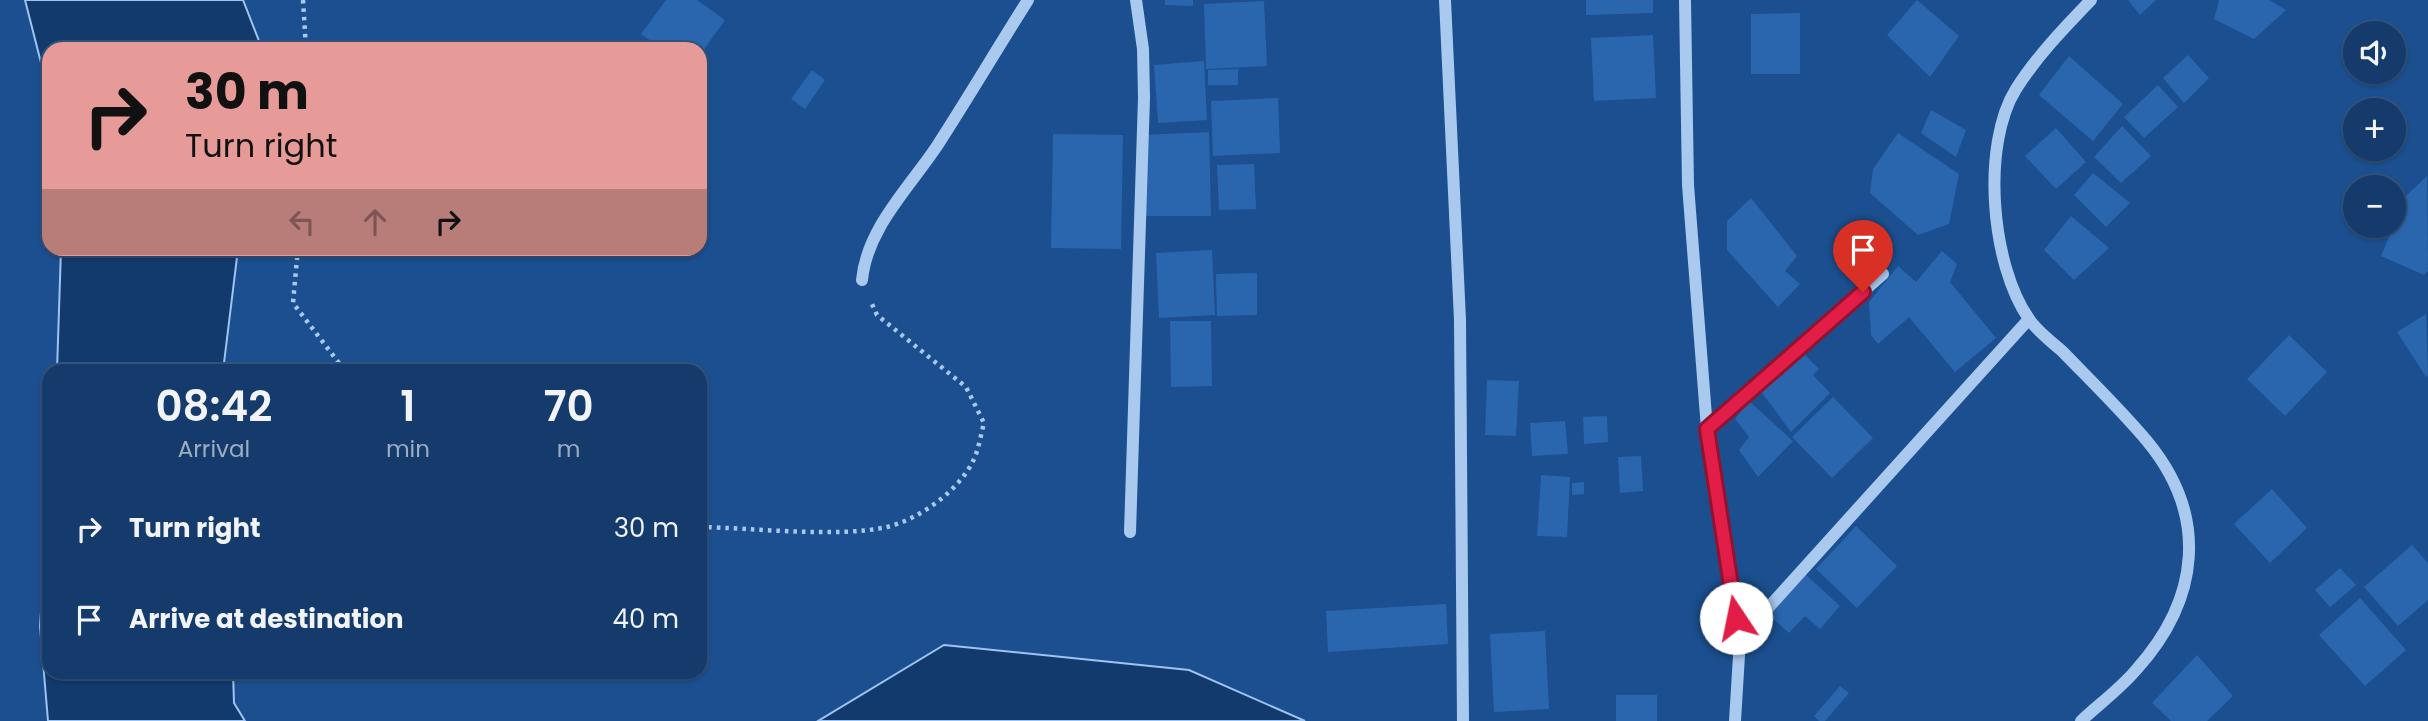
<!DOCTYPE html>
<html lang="en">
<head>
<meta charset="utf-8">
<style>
  body { margin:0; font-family:Poppins,sans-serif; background:#214673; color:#f1f3f6; height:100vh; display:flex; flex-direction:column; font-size:26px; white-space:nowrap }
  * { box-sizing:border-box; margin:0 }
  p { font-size:23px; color:#9dadc1 }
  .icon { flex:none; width:38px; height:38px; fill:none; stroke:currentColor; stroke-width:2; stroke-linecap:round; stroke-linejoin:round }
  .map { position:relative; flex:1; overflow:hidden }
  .drawer { position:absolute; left:42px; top:364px; width:665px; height:315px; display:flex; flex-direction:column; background:#143b6b; border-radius:21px; box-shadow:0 2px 5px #0004,0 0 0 2px #33557e }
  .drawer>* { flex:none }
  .hud { position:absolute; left:42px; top:42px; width:665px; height:214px; border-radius:21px; box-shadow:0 2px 5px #0004,0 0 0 2px #33557e; background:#e69b98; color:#111; overflow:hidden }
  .controls { position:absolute; left:2343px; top:21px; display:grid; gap:14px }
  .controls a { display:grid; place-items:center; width:63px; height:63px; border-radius:50%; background:#143b6b; box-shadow:0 2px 5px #0004,0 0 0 2px #33557e; font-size:35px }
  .pin { position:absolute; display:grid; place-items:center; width:60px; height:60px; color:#fff; margin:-72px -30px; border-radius:50% 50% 50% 0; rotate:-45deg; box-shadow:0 0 7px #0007 }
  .pin .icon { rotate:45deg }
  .me { position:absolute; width:77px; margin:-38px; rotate:349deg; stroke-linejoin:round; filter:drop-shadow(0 0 5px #0008) }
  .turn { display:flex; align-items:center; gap:24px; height:147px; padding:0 28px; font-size:32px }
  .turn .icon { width:91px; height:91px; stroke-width:2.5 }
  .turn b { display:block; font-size:49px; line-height:60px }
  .lanes { display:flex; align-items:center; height:66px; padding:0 28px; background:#0003; justify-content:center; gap:35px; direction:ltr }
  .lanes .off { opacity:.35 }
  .eta { display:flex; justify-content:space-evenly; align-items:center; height:119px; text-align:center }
  .eta b { font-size:42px; font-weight:600; line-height:49px }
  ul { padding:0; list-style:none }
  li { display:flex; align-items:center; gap:21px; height:91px; padding:0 28px }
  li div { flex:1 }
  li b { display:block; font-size:26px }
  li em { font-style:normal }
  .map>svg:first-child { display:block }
  .water { fill:#123a6d; stroke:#9cc4f0; stroke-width:2 }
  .building { fill:#2a66ad }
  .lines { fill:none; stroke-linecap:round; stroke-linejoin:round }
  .path { stroke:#a9c9ee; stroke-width:4.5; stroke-dasharray:3.5 5; stroke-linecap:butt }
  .minor { stroke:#a9c9ee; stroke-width:12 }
  .route-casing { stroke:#92132f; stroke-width:18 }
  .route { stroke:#e11d48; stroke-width:12 }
</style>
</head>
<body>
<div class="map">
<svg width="2428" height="721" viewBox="0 0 2428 721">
  <rect width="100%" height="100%" fill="#1b4f8f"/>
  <g class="water">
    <polygon points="25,0 243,0 259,41 258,49 49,49 49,94"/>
    <polygon points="61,249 238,249 223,371 57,371"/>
    <polygon points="49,493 49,672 233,672 234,703 245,721 48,721 40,626"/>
    <polygon points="944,645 1189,670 1305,721 818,721"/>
  </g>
  <g class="building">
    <polygon points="666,0 697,0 725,20 700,55 700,49 662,49 641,34"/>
    <polygon points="1165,0 1193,0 1193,6 1165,5"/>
    <polygon points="1586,0 1653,0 1653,13 1586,15"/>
    <polygon points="1917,0 1959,36 1930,77 1887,35"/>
    <polygon points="2128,0 2156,0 2140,15"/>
    <polygon points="2219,0 2269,0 2286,10 2254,39 2214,19"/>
    <polygon points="1264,1 1267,66 1206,69 1204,4"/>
    <polygon points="1800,13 1800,74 1751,74 1751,14"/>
    <polygon points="1653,35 1656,98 1594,101 1591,38"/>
    <polygon points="2188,55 2209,78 2184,103 2163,78"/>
    <polygon points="2069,56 2123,104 2093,141 2039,95"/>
    <polygon points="1204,61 1207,120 1158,123 1154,65"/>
    <polygon points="1238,69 1238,85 1208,85 1208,70"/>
    <polygon points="812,70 825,80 805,109 791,99"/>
    <polygon points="2158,85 2178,107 2144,138 2124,117"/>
    <polygon points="1278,98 1280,153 1213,156 1211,101"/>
    <polygon points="1931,110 1966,130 1956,157 1921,133"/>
    <polygon points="2122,126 2151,156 2121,183 2094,157"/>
    <polygon points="2056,128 2086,162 2056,189 2025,156"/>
    <polygon points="1209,132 1211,216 1142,216 1145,135"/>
    <polygon points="1898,133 1959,174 1949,224 1918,235 1870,193 1873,169"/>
    <polygon points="1053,134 1123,135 1121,249 1051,248"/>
    <polygon points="1254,164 1256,209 1219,210 1217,165"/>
    <polygon points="2093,173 2130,203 2106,227 2074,195"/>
    <polygon points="2427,176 2428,271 2424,275 2381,256 2407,195"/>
    <polygon points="1751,198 1797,256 1785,271 1800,284 1778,307 1727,250 1727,221"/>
    <polygon points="2071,216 2109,248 2074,280 2044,250"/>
    <polygon points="1212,250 1215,315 1159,318 1156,253"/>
    <polygon points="1942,251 1957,264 1950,282 1996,338 1955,372 1909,317 1878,344 1871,335 1869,302 1898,266 1916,282"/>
    <polygon points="1257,273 1257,315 1217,316 1216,274"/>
    <polygon points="2426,314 2428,376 2426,377 2397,332"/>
    <polygon points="1170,321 1211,321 1212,386 1171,387"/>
    <polygon points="2289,335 2327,372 2285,416 2247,379"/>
    <polygon points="1804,354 1819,369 1813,375 1830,393 1791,432 1760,390"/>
    <polygon points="1487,380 1519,381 1516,436 1485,435"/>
    <polygon points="1833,397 1873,438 1832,478 1792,437"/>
    <polygon points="1749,401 1793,441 1758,477 1739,450 1749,437 1735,419"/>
    <polygon points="1607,416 1608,442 1584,444 1583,417"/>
    <polygon points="1565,421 1568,454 1532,456 1530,423"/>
    <polygon points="1641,456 1643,491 1620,493 1618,457"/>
    <polygon points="1541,475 1570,477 1567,537 1537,536"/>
    <polygon points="1584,482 1584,494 1572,495 1572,483"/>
    <polygon points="2272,489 2307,528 2270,563 2234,524"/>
    <polygon points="1856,526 1897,566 1857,608 1816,569"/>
    <polygon points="2412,545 2428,563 2428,600 2398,626 2364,587"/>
    <polygon points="2340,568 2356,585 2330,607 2315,590"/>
    <polygon points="1804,573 1840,606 1820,629 1805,616 1789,633 1768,614"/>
    <polygon points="2360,598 2406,650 2365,686 2319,635"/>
    <polygon points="1446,604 1448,644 1328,652 1326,611"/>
    <polygon points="1545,631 1549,709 1494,712 1490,634"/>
    <polygon points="2197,655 2233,696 2207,721 2171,721 2152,703"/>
    <polygon points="1840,686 1849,693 1825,721 1819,721 1814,716"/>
    <rect x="1616" y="695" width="41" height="26"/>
  </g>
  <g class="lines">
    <g class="path">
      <polyline points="303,0 306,49"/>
      <polyline points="298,248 293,303 345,371"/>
      <path d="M700,527C753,528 838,538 887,527C920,519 960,490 974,459C979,448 981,434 984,423L966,387L877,315L871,302"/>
    </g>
    <g class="minor">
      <polyline points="1445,0 1460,320 1463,721"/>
      <polyline points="1685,0 1688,185 1707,429 1740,639 1735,721"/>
      <path d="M862,280C867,228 909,188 937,146C968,98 997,49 1028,0"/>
      <polyline points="1707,429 1883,274"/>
      <polyline points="1130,532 1144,98 1143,49 1136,0"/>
      <polyline points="1740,639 2029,319"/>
      <path d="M2081,721C2099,704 2120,689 2136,670C2200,599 2209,516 2147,441C2121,410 2091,381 2063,352C2052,342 2037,331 2029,319C1991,265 1981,145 2016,89C2037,56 2064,28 2091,0"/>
    </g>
  </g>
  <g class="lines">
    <g class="route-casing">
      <polyline id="route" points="1736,618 1707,429 1863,292"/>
    </g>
    <use href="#route" class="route"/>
  </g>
</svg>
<div class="controls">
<a><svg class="icon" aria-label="sound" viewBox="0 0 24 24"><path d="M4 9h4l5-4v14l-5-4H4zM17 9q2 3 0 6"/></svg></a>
<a>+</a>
<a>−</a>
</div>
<div class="pin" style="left:1863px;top:292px;background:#d93025"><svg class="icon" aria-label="arrive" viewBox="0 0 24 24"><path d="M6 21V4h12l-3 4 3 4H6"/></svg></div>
<svg class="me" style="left:1736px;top:618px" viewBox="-20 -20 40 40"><circle r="19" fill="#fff"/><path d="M0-13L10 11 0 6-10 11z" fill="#e11d48"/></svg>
<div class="hud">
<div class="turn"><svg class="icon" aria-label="right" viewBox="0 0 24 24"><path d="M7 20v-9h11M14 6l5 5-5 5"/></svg><div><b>30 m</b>Turn right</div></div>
<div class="lanes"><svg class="icon off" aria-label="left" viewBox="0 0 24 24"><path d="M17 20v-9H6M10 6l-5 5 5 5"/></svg><svg class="icon off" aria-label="ahead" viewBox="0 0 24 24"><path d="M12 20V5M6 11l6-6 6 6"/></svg><svg class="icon" aria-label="right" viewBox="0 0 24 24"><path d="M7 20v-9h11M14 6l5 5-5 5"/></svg></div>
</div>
<section class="drawer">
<div class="eta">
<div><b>08:42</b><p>Arrival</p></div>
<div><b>1</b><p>min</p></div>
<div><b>70</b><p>m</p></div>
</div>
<ul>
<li><svg class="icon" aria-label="right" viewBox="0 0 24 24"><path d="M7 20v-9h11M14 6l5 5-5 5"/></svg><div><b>Turn right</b></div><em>30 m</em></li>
<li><svg class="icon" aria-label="arrive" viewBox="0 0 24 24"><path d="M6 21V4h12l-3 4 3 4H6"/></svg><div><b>Arrive at destination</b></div><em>40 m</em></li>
</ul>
</section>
</div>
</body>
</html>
